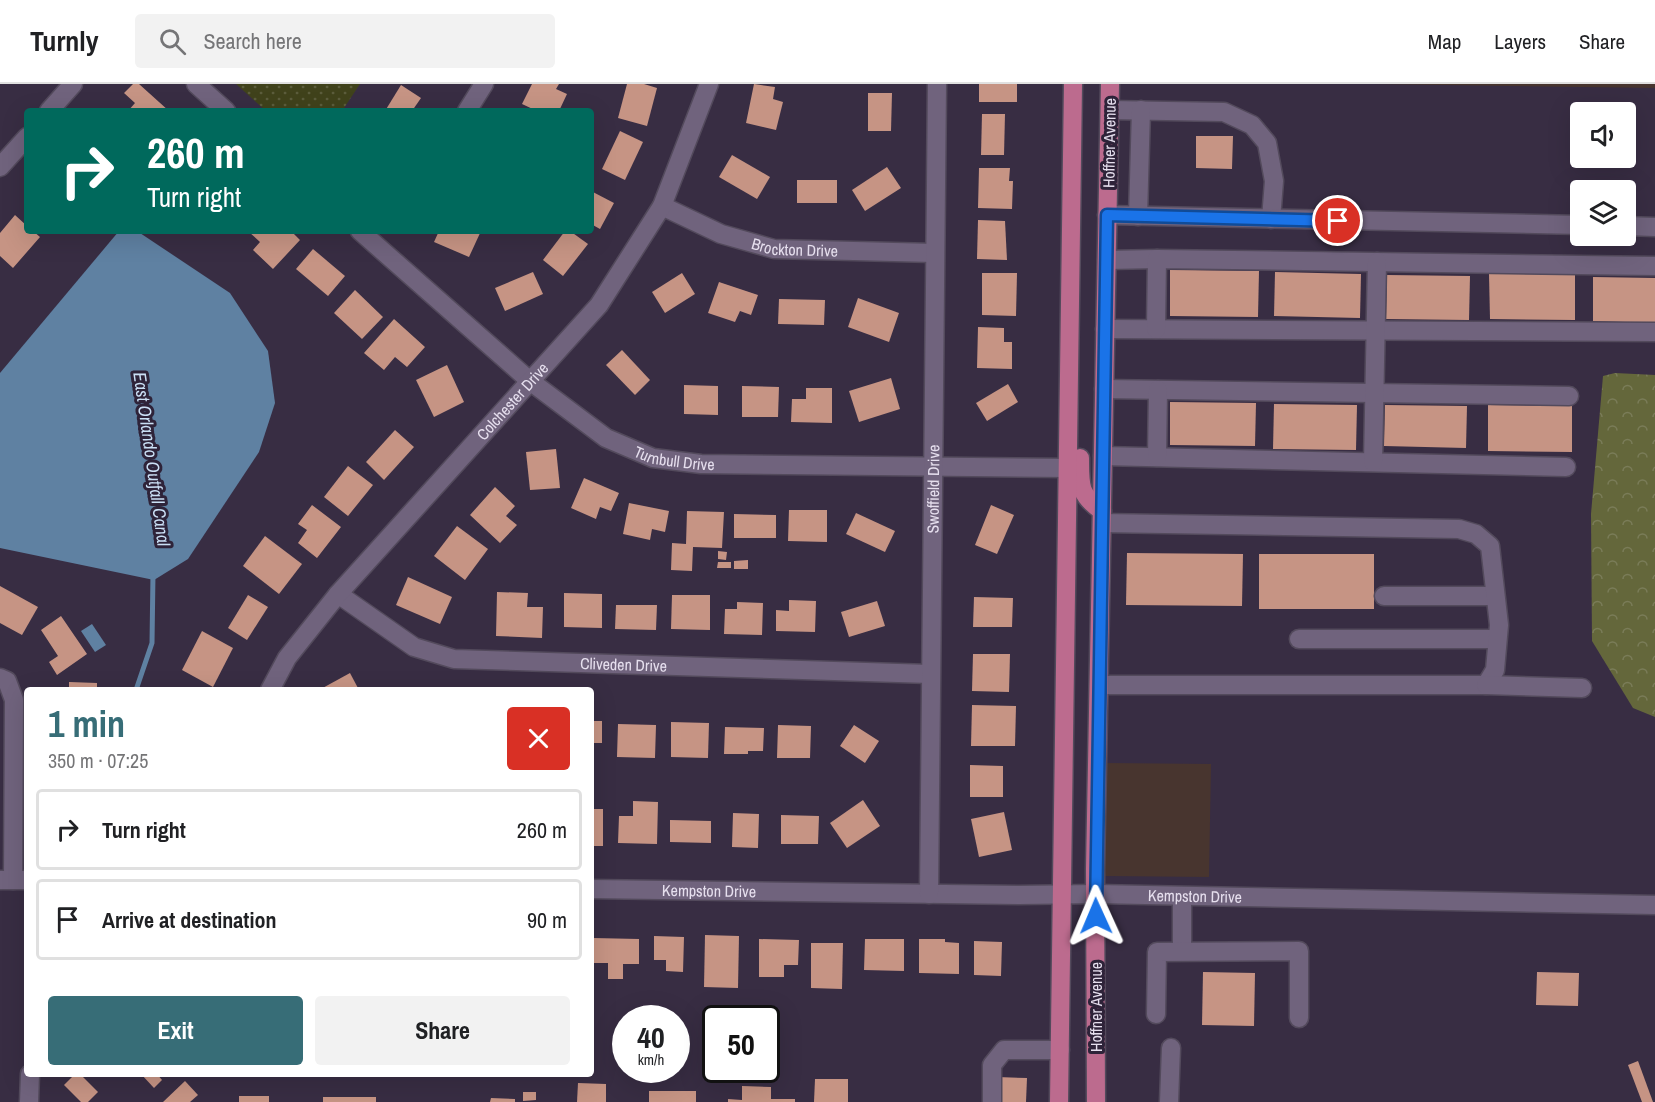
<!DOCTYPE html>
<html lang="en">
<head>
<meta charset="utf-8">
<style>
  body { margin:0; font-family:"Archivo Narrow",sans-serif; background:#f2f2f2; color:#202124; height:100vh; display:flex; flex-direction:column; font-size:22px; white-space:nowrap }
  * { box-sizing:border-box; margin:0 }
  p { font-size:20px; color:#757577 }
  .icon { flex:none; width:33px; height:33px; fill:none; stroke:currentColor; stroke-width:2; stroke-linecap:round; stroke-linejoin:round }
  .map { position:relative; flex:1; overflow:hidden }
  .details { position:absolute; left:24px; top:603px; width:570px; height:390px; display:flex; flex-direction:column; background:#fff; border-radius:6px; box-shadow:0 6px 24px #0002 }
  .details>* { flex:none }
  .guide { position:absolute; left:24px; top:24px; width:570px; height:126px; border-radius:6px; box-shadow:0 6px 24px #0002; background:#00695c; color:#fff; overflow:hidden }
  .controls { position:absolute; left:1570px; top:18px; display:grid; gap:12px }
  .controls a { display:grid; place-items:center; width:66px; height:66px; border-radius:6px; background:#fff; box-shadow:0 6px 24px #0002; font-size:30px }
  .speed { position:absolute; left:612px; top:921px; display:flex; gap:12px; font-size:30px; font-weight:700; text-align:center }
  .speed>* { display:grid; place-content:center; width:78px; height:78px; border-radius:50%; background:#fff; box-shadow:0 6px 24px #0002; line-height:1 }
  .speed small { font-size:15px; font-weight:400 }
  .speed .limit { border:3px solid #111; border-radius:9px; background:#fff; color:#111 }
  .pin { position:absolute; display:grid; place-items:center; width:51px; height:51px; color:#fff; margin:-26px; border:3px solid #fff; border-radius:50%; box-shadow:0 2px 6px #0007 }
  .me { position:absolute; width:66px; margin:-33px; rotate:359deg; stroke-linejoin:round; filter:drop-shadow(0 0 4px #0008) }
  .turn { display:flex; align-items:center; gap:21px; height:126px; padding:0 24px; font-size:27px }
  .turn .icon { width:78px; height:78px; stroke-width:2.5 }
  .turn b { display:block; font-size:42px; line-height:51px }
  .round { display:grid; place-items:center; flex:none; width:63px; height:63px; border-radius:6px; background:#f2f2f2 }
  .head { display:flex; align-items:center; justify-content:space-between; height:102px; padding:0 24px }
  h1 { font-size:36px; font-weight:700; line-height:45px; color:#376d77 }
  .action { display:flex; gap:12px; margin-top:auto; padding:12px 24px }
  .action a { flex:1; height:69px; border-radius:6px; background:#376d77; color:#fff; font-size:24px; font-weight:700; line-height:69px; text-align:center }
  .action a+a { background:#f2f2f2; color:#202124 }
  ul { padding:0; list-style:none }
  li { display:flex; align-items:center; gap:18px; height:81px; margin:0 12px 9px; padding:0 12px; border:3px solid #e0e0e0; border-radius:6px }
  li div { flex:1 }
  li b { display:block; font-size:22px }
  li em { font-style:normal }
  header { display:flex; align-items:center; gap:36px; box-sizing:border-box; height:84px; padding:0 30px; background:#fff; border-bottom:2px solid #e0e0e0 }
  header strong { font-size:28px }
  nav { display:flex; gap:33px; margin-inline-start:auto; font-size:21px }
  .search { width:420px; height:54px; background:#f2f2f2; display:flex; align-items:center; gap:15px; box-sizing:border-box; padding:0 21px; border-radius:6px; color:#757577; font-size:22px }
  .map>svg:first-child { display:block }
  .commercial { fill:#48352f }
  .forest { fill:url(#forest-crowns) }
  .park { fill:url(#park-dots) }
  .water { fill:#5f81a2 }
  .lines { fill:none; stroke-linecap:round; stroke-linejoin:round }
  .stream { stroke:#5f81a2; stroke-width:5 }
  .building { fill:#c69484 }
  .minor-casing { stroke:#534a5c; stroke-width:21 }
  .major-casing { stroke:#534a5c; stroke-width:21 }
  .minor { stroke:#70637d; stroke-width:18 }
  .major { stroke:#bc6b8e; stroke-width:18 }
  .route-casing { stroke:#114b97; stroke-width:15 }
  .route { stroke:#1a73e8; stroke-width:10 }
  .labels { text-anchor:middle; dominant-baseline:central; stroke-width:6; stroke-linejoin:round; paint-order:stroke }
  .street-label { font-size:16px; fill:#e6dfee; stroke:#2e2339 }
  .water-label { font-size:18px; font-style:italic; fill:#cadff5; stroke:#2e2339 }
</style>
</head>
<body>
<header>
<strong>Turnly</strong>
<div class="search"><svg class="icon" aria-label="search" viewBox="0 0 24 24"><circle cx="10" cy="10" r="6"/><path d="M15 15l6 6"/></svg>Search here</div>
<nav><a>Map</a><a>Layers</a><a>Share</a></nav>
</header>
<div class="map">
<svg width="1655" height="1018" viewBox="0 0 1655 1018">
  <defs>
    <pattern id="forest-crowns" width="20" height="18" patternUnits="userSpaceOnUse" patternTransform="scale(1.5)"><rect width="20" height="18" fill="#64673b"/><path d="M2 6a3 3 0 1 1 6 0M12 15a3 3 0 1 1 6 0" fill="none" stroke="#7a7c58"/></pattern>
    <pattern id="park-dots" width="8" height="8" patternUnits="userSpaceOnUse" patternTransform="scale(1.5)"><rect width="8" height="8" fill="#40421b"/><path d="M2 2h.1M6 6h.1" fill="none" stroke="#5c5d3c" stroke-width="1.8" stroke-linecap="round"/></pattern>
  </defs>
  <rect width="100%" height="100%" fill="#382d43"/>
  <g class="commercial">
    <polygon points="1374,0 1655,0 1655,4"/>
    <polygon points="1106,679 1211,680 1209,793 1105,792"/>
  </g>
  <polygon class="forest" points="1615,289 1655,291 1655,633 1633,624 1592,557 1591,430 1603,292"/>
  <polygon class="park" points="236,0 360,0 342,27 266,27"/>
  <g class="water">
    <polygon points="119,147 137,147 230,209 268,267 275,319 259,368 188,475 154,496 0,464 0,289"/>
    <polygon points="92,540 106,561 95,568 81,547"/>
  </g>
  <g class="lines">
    <polyline class="stream" points="136,606 152,559 153,490"/>
  </g>
  <g class="building">
    <polygon points="133,0 139,0 169,27 128,27 135,19 124,9"/>
    <polygon points="532,0 559,0 556,5 567,10 559,27 537,27 522,20"/>
    <polygon points="627,0 644,0 657,4 647,42 618,34"/>
    <polygon points="754,0 775,3 773,15 783,18 776,46 746,39"/>
    <rect x="979" y="0" width="38" height="18"/>
    <polygon points="401,1 421,14 412,27 385,27"/>
    <polygon points="868,9 892,9 891,47 868,47"/>
    <polygon points="982,30 1005,30 1004,71 981,71"/>
    <polygon points="620,47 643,58 625,96 602,85"/>
    <polygon points="1196,52 1233,52 1232,85 1196,84"/>
    <polygon points="732,71 770,93 757,115 719,93"/>
    <polygon points="887,83 901,104 865,127 852,106"/>
    <polygon points="979,84 1010,84 1009,97 1013,97 1012,125 978,124"/>
    <rect x="797" y="96" width="40" height="23"/>
    <polygon points="591,107 614,119 600,145 591,140"/>
    <polygon points="15,131 27,142 27,147 33,147 40,153 13,184 0,172 0,149"/>
    <polygon points="978,136 1005,137 1007,176 977,175"/>
    <polygon points="250,147 291,147 300,156 273,185 253,166 260,158 249,148"/>
    <polygon points="439,147 481,147 469,173 434,158"/>
    <polygon points="565,147 570,147 588,160 563,192 543,176"/>
    <polygon points="313,165 345,192 328,212 296,185"/>
    <polygon points="1170,186 1259,187 1258,233 1170,232"/>
    <polygon points="533,188 543,210 505,227 495,204"/>
    <polygon points="1275,188 1361,190 1360,234 1274,232"/>
    <polygon points="682,189 695,210 665,229 652,208"/>
    <polygon points="982,189 1017,189 1016,232 982,231"/>
    <polygon points="1489,190 1575,190 1575,236 1490,235"/>
    <polygon points="1387,191 1470,192 1469,236 1386,235"/>
    <polygon points="1593,193 1655,194 1655,239 1593,237"/>
    <polygon points="719,198 758,211 751,231 740,227 735,238 708,229"/>
    <polygon points="355,206 383,233 362,255 334,229"/>
    <polygon points="858,214 899,229 889,258 848,243"/>
    <polygon points="779,215 825,216 824,241 778,240"/>
    <polygon points="394,235 425,263 407,283 395,273 384,286 364,269"/>
    <polygon points="978,243 1004,244 1004,258 1012,258 1012,285 977,284"/>
    <polygon points="622,266 650,296 635,311 606,281"/>
    <polygon points="447,281 464,318 434,333 416,296"/>
    <polygon points="891,294 900,325 859,338 849,307"/>
    <polygon points="1008,300 1018,318 987,337 976,319"/>
    <polygon points="684,301 718,302 718,331 684,330"/>
    <polygon points="742,302 779,303 778,333 742,333"/>
    <polygon points="806,304 832,304 832,339 791,338 792,315 806,315"/>
    <polygon points="1170,318 1256,319 1255,362 1170,361"/>
    <polygon points="1274,320 1357,321 1356,366 1273,365"/>
    <polygon points="1385,321 1467,322 1466,364 1384,362"/>
    <polygon points="1488,321 1572,322 1572,368 1488,367"/>
    <polygon points="395,346 414,363 384,396 366,378"/>
    <polygon points="556,365 560,404 530,406 526,368"/>
    <polygon points="348,382 373,401 348,432 324,413"/>
    <polygon points="584,394 619,409 611,427 600,423 596,435 571,424"/>
    <polygon points="495,403 515,422 506,432 517,441 500,459 470,431"/>
    <polygon points="629,419 669,427 665,448 652,445 650,456 623,450"/>
    <polygon points="312,421 341,443 317,474 298,459 307,446 298,440"/>
    <polygon points="991,421 1014,431 997,470 975,461"/>
    <polygon points="789,426 827,426 827,458 788,457"/>
    <polygon points="687,427 724,428 722,464 693,463 692,487 671,486 672,459 686,460"/>
    <polygon points="856,429 895,447 885,468 846,450"/>
    <polygon points="734,430 776,431 776,454 734,454"/>
    <polygon points="457,442 488,465 465,496 434,472"/>
    <polygon points="265,452 302,480 279,510 243,482"/>
    <polygon points="718,467 727,468 726,476 718,475"/>
    <polygon points="1127,469 1243,470 1242,522 1126,521"/>
    <rect x="1259" y="470" width="115" height="55"/>
    <polygon points="748,476 748,485 734,485 734,477"/>
    <polygon points="718,478 731,478 731,484 717,484"/>
    <polygon points="408,493 452,513 440,540 396,521"/>
    <polygon points="0,502 38,523 22,551 0,539"/>
    <polygon points="497,508 528,509 527,523 543,523 542,554 496,552"/>
    <polygon points="564,509 602,510 602,544 564,543"/>
    <polygon points="248,511 268,523 247,556 228,544"/>
    <polygon points="672,511 710,511 710,546 671,545"/>
    <polygon points="974,513 1013,514 1012,543 973,543"/>
    <polygon points="789,516 816,517 815,548 776,547 776,526 789,527"/>
    <polygon points="877,517 885,542 849,553 841,528"/>
    <polygon points="737,518 763,519 762,551 724,550 725,525 737,525"/>
    <polygon points="616,521 657,521 656,546 615,545"/>
    <polygon points="61,532 87,570 57,591 49,578 58,572 41,546"/>
    <polygon points="202,547 233,564 213,603 182,586"/>
    <polygon points="973,570 1010,570 1009,608 972,607"/>
    <polygon points="350,589 359,606 319,606"/>
    <polygon points="69,598 97,599 97,606 69,606"/>
    <polygon points="972,621 1016,622 1015,662 971,662"/>
    <rect x="591" y="637" width="11" height="22"/>
    <polygon points="671,638 709,639 708,674 671,673"/>
    <polygon points="618,640 656,641 655,674 617,673"/>
    <polygon points="778,641 811,642 810,674 777,674"/>
    <polygon points="854,641 879,657 865,679 840,662"/>
    <polygon points="725,643 764,644 763,667 748,667 748,670 724,670"/>
    <polygon points="970,681 1003,682 1003,713 970,713"/>
    <polygon points="863,716 880,742 847,764 830,739"/>
    <polygon points="633,717 658,718 657,760 618,759 619,732 633,732"/>
    <rect x="591" y="725" width="12" height="37"/>
    <polygon points="1004,728 1012,766 979,773 971,735"/>
    <polygon points="733,729 759,730 758,764 732,763"/>
    <polygon points="781,731 819,732 818,760 781,760"/>
    <polygon points="670,736 711,737 711,759 670,758"/>
    <polygon points="705,851 739,852 738,904 704,903"/>
    <polygon points="654,852 684,853 683,888 666,887 666,876 654,876"/>
    <polygon points="593,854 639,855 639,880 623,880 623,895 608,895 608,879 592,879"/>
    <polygon points="759,855 799,856 798,881 784,881 784,893 759,893"/>
    <polygon points="865,855 904,855 904,887 864,886"/>
    <polygon points="919,855 945,855 945,858 959,859 959,890 919,889"/>
    <polygon points="974,857 1002,858 1001,892 974,891"/>
    <polygon points="811,859 843,859 842,905 811,904"/>
    <polygon points="1203,888 1255,889 1254,942 1202,941"/>
    <polygon points="1537,888 1579,889 1578,922 1536,921"/>
    <polygon points="1638,977 1653,1018 1642,1018 1628,981"/>
    <polygon points="75,990 80,990 98,1008 88,1018 81,1018 64,1001"/>
    <polygon points="141,990 157,990 162,996 154,1004"/>
    <polygon points="997,993 1027,994 1026,1018 997,1018"/>
    <polygon points="815,995 848,995 848,1018 814,1018"/>
    <polygon points="185,997 198,1011 190,1018 163,1018"/>
    <polygon points="578,999 606,1000 606,1018 577,1018"/>
    <polygon points="742,1002 771,1003 771,1015 795,1015 795,1018 728,1018 728,1015 742,1016"/>
    <rect x="649" y="1007" width="47" height="11"/>
    <polygon points="523,1008 536,1008 536,1016 523,1017"/>
    <rect x="239" y="1012" width="30" height="6"/>
    <rect x="323" y="1013" width="53" height="5"/>
    <polygon points="491,1014 515,1015 515,1018 490,1018"/>
  </g>
  <g class="lines">
    <g class="minor-casing">
      <g id="minor">
        <polyline points="196,0 226,27"/>
        <polyline points="1110,26 1224,28 1252,41 1267,59 1274,97 1271,135"/>
        <polyline points="49,27 73,0"/>
        <polyline points="467,27 484,0"/>
        <polyline points="0,83 27,53"/>
        <path id="s1" d="M662,122L721,150L774,165L934,169"/>
        <polyline points="1107,131 1581,141"/>
        <polyline points="1138,132 1141,26"/>
        <polyline points="1626,142 1655,143"/>
        <path id="s2" d="M360,147L530,297L606,354L653,374L701,380L1068,384"/>
        <polyline points="1107,176 1157,175"/>
        <polyline points="1105,245 1655,248"/>
        <polyline points="1156,245 1157,175 1655,182"/>
        <polyline points="1104,305 1569,312"/>
        <polyline points="1103,372 1566,383"/>
        <polyline points="1157,373 1158,306"/>
        <polyline points="1373,378 1377,178"/>
        <path id="s3" d="M338,510L414,563L454,575L930,590"/>
        <polyline points="1384,512 1495,512"/>
        <polyline points="1299,555 1497,555"/>
        <polyline points="0,594 7,597 14,616 13,796"/>
        <polyline points="1099,601 1486,601 1495,586 1499,541 1490,462 1476,450 1459,445 1102,439"/>
        <polyline points="1486,601 1582,604"/>
        <path id="s4" d="M270,606L287,574L338,510L599,221L662,122L709,0"/>
        <polyline points="0,796 27,796"/>
        <path id="s5" d="M591,805L1018,811L1096,810L1655,821"/>
        <path id="s6" d="M929,810L937,0"/>
        <polyline points="1182,867 1182,813"/>
        <polyline points="1156,930 1157,868 1299,867 1299,934"/>
        <polyline points="29,1018 30,990"/>
        <polyline points="992,1018 992,981 1004,966 1060,966"/>
        <polyline points="1169,1018 1171,964"/>
      </g>
    </g>
    <g class="major-casing">
      <g id="major">
        <path d="M1080,374C1080,402 1079,411 1102,427"/>
        <polyline points="1059,1018 1073,0"/>
        <polyline points="1096,1018 1095,785 1110,0"/>
      </g>
    </g>
    <use href="#minor" class="minor"/>
    <use href="#major" class="major"/>
  </g>
  <g class="lines">
    <g class="route-casing">
      <polyline id="route" points="1096,832 1107,131 1338,137"/>
    </g>
    <use href="#route" class="route"/>
  </g>
  <g class="labels">
    <g class="street-label">
      <text transform="translate(1109 59) rotate(-89)">Hoffner Avenue</text>
      <text stroke="none"><textPath href="#s1" startOffset="141">Brockton Drive</textPath></text>
      <text stroke="none"><textPath href="#s4" startOffset="378">Colchester Drive</textPath></text>
      <text stroke="none"><textPath href="#s2" startOffset="394">Turnbull Drive</textPath></text>
      <text stroke="none"><textPath href="#s6" startOffset="405">Swoffield Drive</textPath></text>
      <text stroke="none"><textPath href="#s3" startOffset="304">Cliveden Drive</textPath></text>
      <text stroke="none"><textPath href="#s5" startOffset="118">Kempston Drive</textPath></text>
      <text stroke="none"><textPath href="#s5" startOffset="604">Kempston Drive</textPath></text>
      <text transform="translate(1096 923) rotate(-90)">Hoffner Avenue</text>
    </g>
    <g class="water-label">
      <text transform="translate(152 375) rotate(82)">East Orlando Outfall Canal</text>
    </g>
  </g>
</svg>
<div class="controls">
<a><svg class="icon" aria-label="sound" viewBox="0 0 24 24"><path d="M4 9h4l5-4v14l-5-4H4zM17 9q2 3 0 6"/></svg></a>
<a><svg class="icon" aria-label="layers" viewBox="0 0 24 24"><path d="M12 4l9 5-9 5-9-5zM3 14l9 5 9-5"/></svg></a>
</div>
<div class="speed"><div>40<small>km/h</small></div><div class="limit">50</div></div>
<div class="pin" style="left:1338px;top:137px;background:#d93025"><svg class="icon" aria-label="arrive" viewBox="0 0 24 24"><path d="M6 21V4h12l-3 4 3 4H6"/></svg></div>
<svg class="me" style="left:1096px;top:832px" viewBox="-20 -20 40 40"><path d="M0-17L14 15 0 8-14 15z" fill="#1a73e8" stroke="#fff" stroke-width="4"/></svg>
<div class="guide">
<div class="turn"><svg class="icon" aria-label="right" viewBox="0 0 24 24"><path d="M7 20v-9h11M14 6l5 5-5 5"/></svg><div><b>260 m</b>Turn right</div></div>
</div>
<section class="details">
<div class="head"><div><h1>1 min</h1><p>350 m · 07:25</p></div><a class="round" style="background:#d93025;color:#fff"><svg class="icon" aria-label="close" viewBox="0 0 24 24"><path d="M6 6l12 12M18 6L6 18"/></svg></a></div>
<ul>
<li><svg class="icon" aria-label="right" viewBox="0 0 24 24"><path d="M7 20v-9h11M14 6l5 5-5 5"/></svg><div><b>Turn right</b></div><em>260 m</em></li>
<li><svg class="icon" aria-label="arrive" viewBox="0 0 24 24"><path d="M6 21V4h12l-3 4 3 4H6"/></svg><div><b>Arrive at destination</b></div><em>90 m</em></li>
</ul>
<div class="action"><a>Exit</a><a>Share</a></div>
</section>
</div>
</body>
</html>
